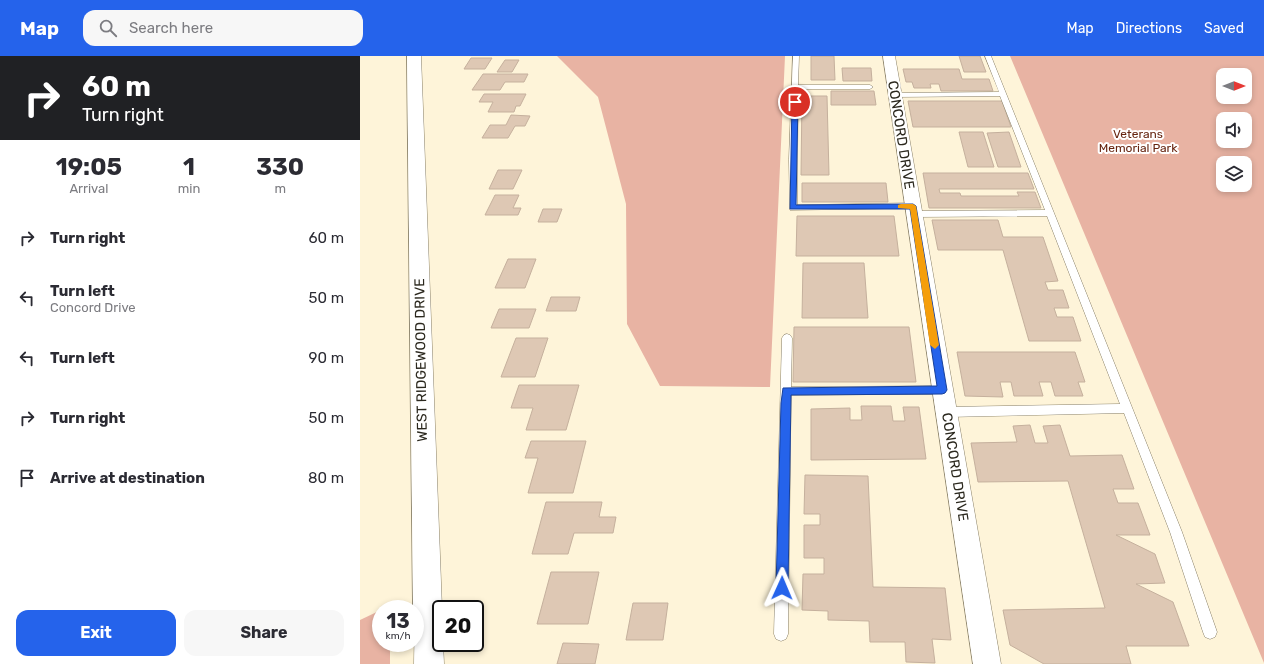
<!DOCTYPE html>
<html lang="en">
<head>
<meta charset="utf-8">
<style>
  body { margin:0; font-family:Rubik,sans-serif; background:#f7f7f7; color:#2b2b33; height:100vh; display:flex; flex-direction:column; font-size:15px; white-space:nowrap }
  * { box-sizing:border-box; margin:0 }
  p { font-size:13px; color:#7c7c81 }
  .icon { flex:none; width:22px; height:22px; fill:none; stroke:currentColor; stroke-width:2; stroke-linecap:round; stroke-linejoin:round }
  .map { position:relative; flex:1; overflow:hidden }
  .side { display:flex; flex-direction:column; background:#fff; width:360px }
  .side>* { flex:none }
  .banner { background:#202124; color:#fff; overflow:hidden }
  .needle { width:26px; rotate:90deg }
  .fabs { position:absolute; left:856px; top:12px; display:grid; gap:8px }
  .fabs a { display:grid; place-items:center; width:36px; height:36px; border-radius:8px; background:#fff; box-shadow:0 2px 6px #0003; font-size:20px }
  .speed { position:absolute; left:12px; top:544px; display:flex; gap:8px; font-size:20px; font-weight:700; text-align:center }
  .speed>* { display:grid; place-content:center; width:52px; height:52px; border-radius:50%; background:#fff; box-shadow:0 2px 6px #0003; line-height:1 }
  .speed small { font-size:10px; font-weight:400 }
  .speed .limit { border:2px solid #111; border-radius:6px; background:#fff; color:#111 }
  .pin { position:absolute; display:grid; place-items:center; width:34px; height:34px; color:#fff; margin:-17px; border:2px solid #fff; border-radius:50%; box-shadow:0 1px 4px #0007 }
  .me { position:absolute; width:44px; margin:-22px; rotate:1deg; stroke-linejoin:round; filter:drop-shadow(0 0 3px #0008) }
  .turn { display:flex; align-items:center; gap:14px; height:84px; padding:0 16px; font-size:18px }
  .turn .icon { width:52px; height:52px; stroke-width:2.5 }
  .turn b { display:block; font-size:28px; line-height:34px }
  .eta { display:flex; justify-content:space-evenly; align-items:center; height:68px; text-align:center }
  .eta b { font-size:24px; font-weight:700; line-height:28px }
  .cta { display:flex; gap:8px; margin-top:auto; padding:8px 16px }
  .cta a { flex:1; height:46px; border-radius:12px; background:#2563eb; color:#fff; font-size:16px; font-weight:700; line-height:46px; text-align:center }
  .cta a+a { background:#f7f7f7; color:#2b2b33 }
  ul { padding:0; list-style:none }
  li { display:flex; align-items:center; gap:12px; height:60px; padding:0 16px }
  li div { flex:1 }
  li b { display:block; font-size:15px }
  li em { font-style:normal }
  header { display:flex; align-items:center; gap:24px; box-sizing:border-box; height:56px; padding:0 20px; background:#2563eb; color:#fff }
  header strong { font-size:19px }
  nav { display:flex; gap:22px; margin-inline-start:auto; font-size:14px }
  .search { width:280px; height:36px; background:#f7f7f7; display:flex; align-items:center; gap:10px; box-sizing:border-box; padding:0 14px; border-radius:12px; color:#7c7c81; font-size:15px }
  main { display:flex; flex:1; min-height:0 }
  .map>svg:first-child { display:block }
  .green { fill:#e8b3a3; fill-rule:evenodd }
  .building { fill:#dec8b4; stroke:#c5b09d }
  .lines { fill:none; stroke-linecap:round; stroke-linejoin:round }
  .service-casing { stroke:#898068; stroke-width:1 }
  .minor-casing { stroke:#898068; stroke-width:1 }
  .secondary-casing { stroke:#898068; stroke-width:1 }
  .service { fill:#fff; fill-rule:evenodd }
  .minor { fill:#fff; fill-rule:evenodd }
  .secondary { fill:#fff; fill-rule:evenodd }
  .route { fill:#2563eb; stroke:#184099 }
  .slow { fill:#f59e0b }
  .labels { text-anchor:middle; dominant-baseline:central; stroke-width:4; stroke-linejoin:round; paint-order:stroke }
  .far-park-label { font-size:12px; fill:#66240f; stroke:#fff }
  .street-label { font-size:14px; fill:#2b281e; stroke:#fff }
</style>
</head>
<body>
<header>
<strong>Map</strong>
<div class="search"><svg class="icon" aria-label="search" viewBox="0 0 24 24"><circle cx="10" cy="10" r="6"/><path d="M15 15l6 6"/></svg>Search here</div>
<nav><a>Map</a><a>Directions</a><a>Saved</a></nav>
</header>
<main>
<section class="side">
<div class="banner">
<div class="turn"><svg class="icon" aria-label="right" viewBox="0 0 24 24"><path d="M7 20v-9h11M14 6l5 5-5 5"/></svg><div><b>60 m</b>Turn right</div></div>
</div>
<div class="eta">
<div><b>19:05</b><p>Arrival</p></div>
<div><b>1</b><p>min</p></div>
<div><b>330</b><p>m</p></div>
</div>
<ul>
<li><svg class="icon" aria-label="right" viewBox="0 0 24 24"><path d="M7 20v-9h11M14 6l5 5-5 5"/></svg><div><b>Turn right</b></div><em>60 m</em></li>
<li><svg class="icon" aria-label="left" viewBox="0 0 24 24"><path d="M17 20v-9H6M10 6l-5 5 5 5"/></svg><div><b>Turn left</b><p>Concord Drive</p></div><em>50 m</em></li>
<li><svg class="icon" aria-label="left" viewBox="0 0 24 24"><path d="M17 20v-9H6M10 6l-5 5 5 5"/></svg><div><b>Turn left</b></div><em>90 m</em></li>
<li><svg class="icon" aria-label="right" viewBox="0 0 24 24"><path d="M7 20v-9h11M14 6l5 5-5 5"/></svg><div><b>Turn right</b></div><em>50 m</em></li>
<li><svg class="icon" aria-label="arrive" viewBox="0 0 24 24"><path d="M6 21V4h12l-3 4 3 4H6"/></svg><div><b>Arrive at destination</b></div><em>80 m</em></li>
</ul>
<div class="cta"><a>Exit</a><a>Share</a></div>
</section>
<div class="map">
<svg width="904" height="608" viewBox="0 0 904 608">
  <rect width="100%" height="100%" fill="#fef4d9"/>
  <g class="green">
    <polygon points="197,0 425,0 410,331 300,330 267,268 266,148 238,41"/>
    <path d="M650,0H904V607ZM863,19H885V41H863ZM863,63H885V85H863ZM863,107H885V129H863Z"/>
    <polygon points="21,554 21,587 30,587 30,608 0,608 0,564"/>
  </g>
  <g class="building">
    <polygon points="451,0 474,0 475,24 451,24"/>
    <polygon points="599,0 620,0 626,16 604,16"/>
    <polygon points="111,2 132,2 125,13 104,13"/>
    <polygon points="145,4 159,4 152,16 137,16"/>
    <polygon points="482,12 511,12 512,25 483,25"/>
    <polygon points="543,13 599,13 602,23 629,23 633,35 581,35 579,28 570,28 571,32 554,32 552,26 546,26"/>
    <polygon points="123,18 168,18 164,26 145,26 140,34 112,34"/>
    <polygon points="471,35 514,35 516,49 471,49"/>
    <polygon points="124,38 166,38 160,50 156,50 154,56 128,56 133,46 119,46"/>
    <polygon points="442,40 467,40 469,119 441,119"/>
    <polygon points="548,45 642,45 651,71 553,71"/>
    <polygon points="151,59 170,60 165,70 155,70 148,82 122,82 130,69 146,69"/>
    <polygon points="599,76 623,76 634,111 608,111"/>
    <polygon points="649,76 661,111 638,111 627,77"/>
    <polygon points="138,114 162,114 153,133 129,133"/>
    <polygon points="563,117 668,117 674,133 579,133 580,137 600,137 601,140 659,140 657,136 675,136 681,152 569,152"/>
    <polygon points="442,127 526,127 528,146 442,146"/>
    <polygon points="135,139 159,139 153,152 161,152 158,159 125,159"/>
    <polygon points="183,153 202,153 197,166 178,166"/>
    <polygon points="437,160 534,160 539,200 436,200"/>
    <polygon points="572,164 638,164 643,181 683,181 698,225 685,226 688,234 703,234 709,252 694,252 697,261 713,261 721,285 669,285 643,194 578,194"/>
    <polygon points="148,203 176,203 165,232 135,232"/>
    <polygon points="443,207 504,207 508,262 442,262"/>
    <polygon points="191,241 220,241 216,255 186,255"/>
    <polygon points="139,253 176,253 169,272 131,272"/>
    <polygon points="434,271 549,271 556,326 433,326"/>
    <polygon points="156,282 188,282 175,321 141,321"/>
    <polygon points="597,296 715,296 725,326 718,326 723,340 695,340 691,326 679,326 683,340 654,340 651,326 640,326 643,341 605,340"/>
    <polygon points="159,329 219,329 206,374 166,374 173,352 151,352"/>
    <polygon points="501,350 531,350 533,365 545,365 543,351 559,351 566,403 451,404 451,353 490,352 490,364 502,364"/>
    <polygon points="670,369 675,387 688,387 683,370 700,369 710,400 762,399 774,433 753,433 758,447 778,447 790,479 756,479 795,498 805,527 776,528 813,546 829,590 766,590 771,608 684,608 650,589 643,554 745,552 708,425 618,426 611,387 657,386 653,370"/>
    <polygon points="171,385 226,385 213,437 168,437 178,402 165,402"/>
    <polygon points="445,419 508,420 513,531 585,532 591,584 572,583 575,607 546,606 545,586 510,586 509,565 468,564 468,555 442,554 443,518 464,518 464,502 444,502 444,469 460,469 460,458 444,458"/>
    <polygon points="186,446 242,446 239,461 256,461 253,477 214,477 208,498 172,498"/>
    <polygon points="191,516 239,516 228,568 177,568"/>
    <polygon points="273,547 308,547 303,584 266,584"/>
    <polygon points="203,587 239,588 235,608 197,608"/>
  </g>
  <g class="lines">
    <g class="service-casing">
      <g id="service">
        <polygon points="433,0 439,0 438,29 510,29 513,31 510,33 438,33 437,149 553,147 557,150 556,152 430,154 429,104"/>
        <polygon points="625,0 631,0 822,476 857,576 855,581 850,583 845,581 843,576 810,476 764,357 586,361 582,359 581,356 582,353 586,351 760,348 687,160 554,161 550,158 554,155 685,154 640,40 535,41 532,39 535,37 639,36"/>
        <polygon points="427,278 430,279 432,282 431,331 582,330 586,331 587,334 586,337 582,338 431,339 428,578 426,583 421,585 416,583 414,578 422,282 424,279"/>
      </g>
    </g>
    <g class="minor-casing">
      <polygon id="minor" points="523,0 535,0 641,608 613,608"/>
    </g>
    <g class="secondary-casing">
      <polygon id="secondary" points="47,0 61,0 82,553 81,587 83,587 84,608 54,608 55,553 53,553"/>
    </g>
    <use href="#service" class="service"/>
    <use href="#minor" class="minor"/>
    <use href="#secondary" class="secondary"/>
  </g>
  <polygon class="route" points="435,44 438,46 436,149 553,148 556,150 587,334 585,337 582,338 431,339 428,532 426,536 422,538 418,536 416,532 421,347 423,332 577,330 550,153 430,153 432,46"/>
  <polygon class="slow" points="541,148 553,148 556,150 579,289 575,293 570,289 550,153 538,152 538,149"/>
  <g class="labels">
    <g class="far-park-label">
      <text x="778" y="78">Veterans<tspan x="778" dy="14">Memorial Park</tspan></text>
    </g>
    <g class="street-label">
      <text transform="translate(541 79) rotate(81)">CONCORD DRIVE</text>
      <text transform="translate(61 304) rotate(-91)">WEST RIDGEWOOD DRIVE</text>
      <text transform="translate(595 411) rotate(81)">CONCORD DRIVE</text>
    </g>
  </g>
</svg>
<div class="fabs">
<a><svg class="needle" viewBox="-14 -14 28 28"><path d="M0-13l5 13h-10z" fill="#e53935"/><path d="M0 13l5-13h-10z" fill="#7c7c81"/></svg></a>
<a><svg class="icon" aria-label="sound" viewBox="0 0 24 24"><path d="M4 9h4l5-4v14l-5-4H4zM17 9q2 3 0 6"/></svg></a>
<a><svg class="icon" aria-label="layers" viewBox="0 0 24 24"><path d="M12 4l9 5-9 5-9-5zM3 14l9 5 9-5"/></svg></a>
</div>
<div class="speed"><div>13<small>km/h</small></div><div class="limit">20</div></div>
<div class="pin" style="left:435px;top:46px;background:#d93025"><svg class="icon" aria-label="arrive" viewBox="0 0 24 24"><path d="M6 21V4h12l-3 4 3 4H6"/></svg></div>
<svg class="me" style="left:422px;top:532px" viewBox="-20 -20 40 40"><path d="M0-17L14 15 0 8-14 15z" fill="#2563eb" stroke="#fff" stroke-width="4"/></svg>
</div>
</main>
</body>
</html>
